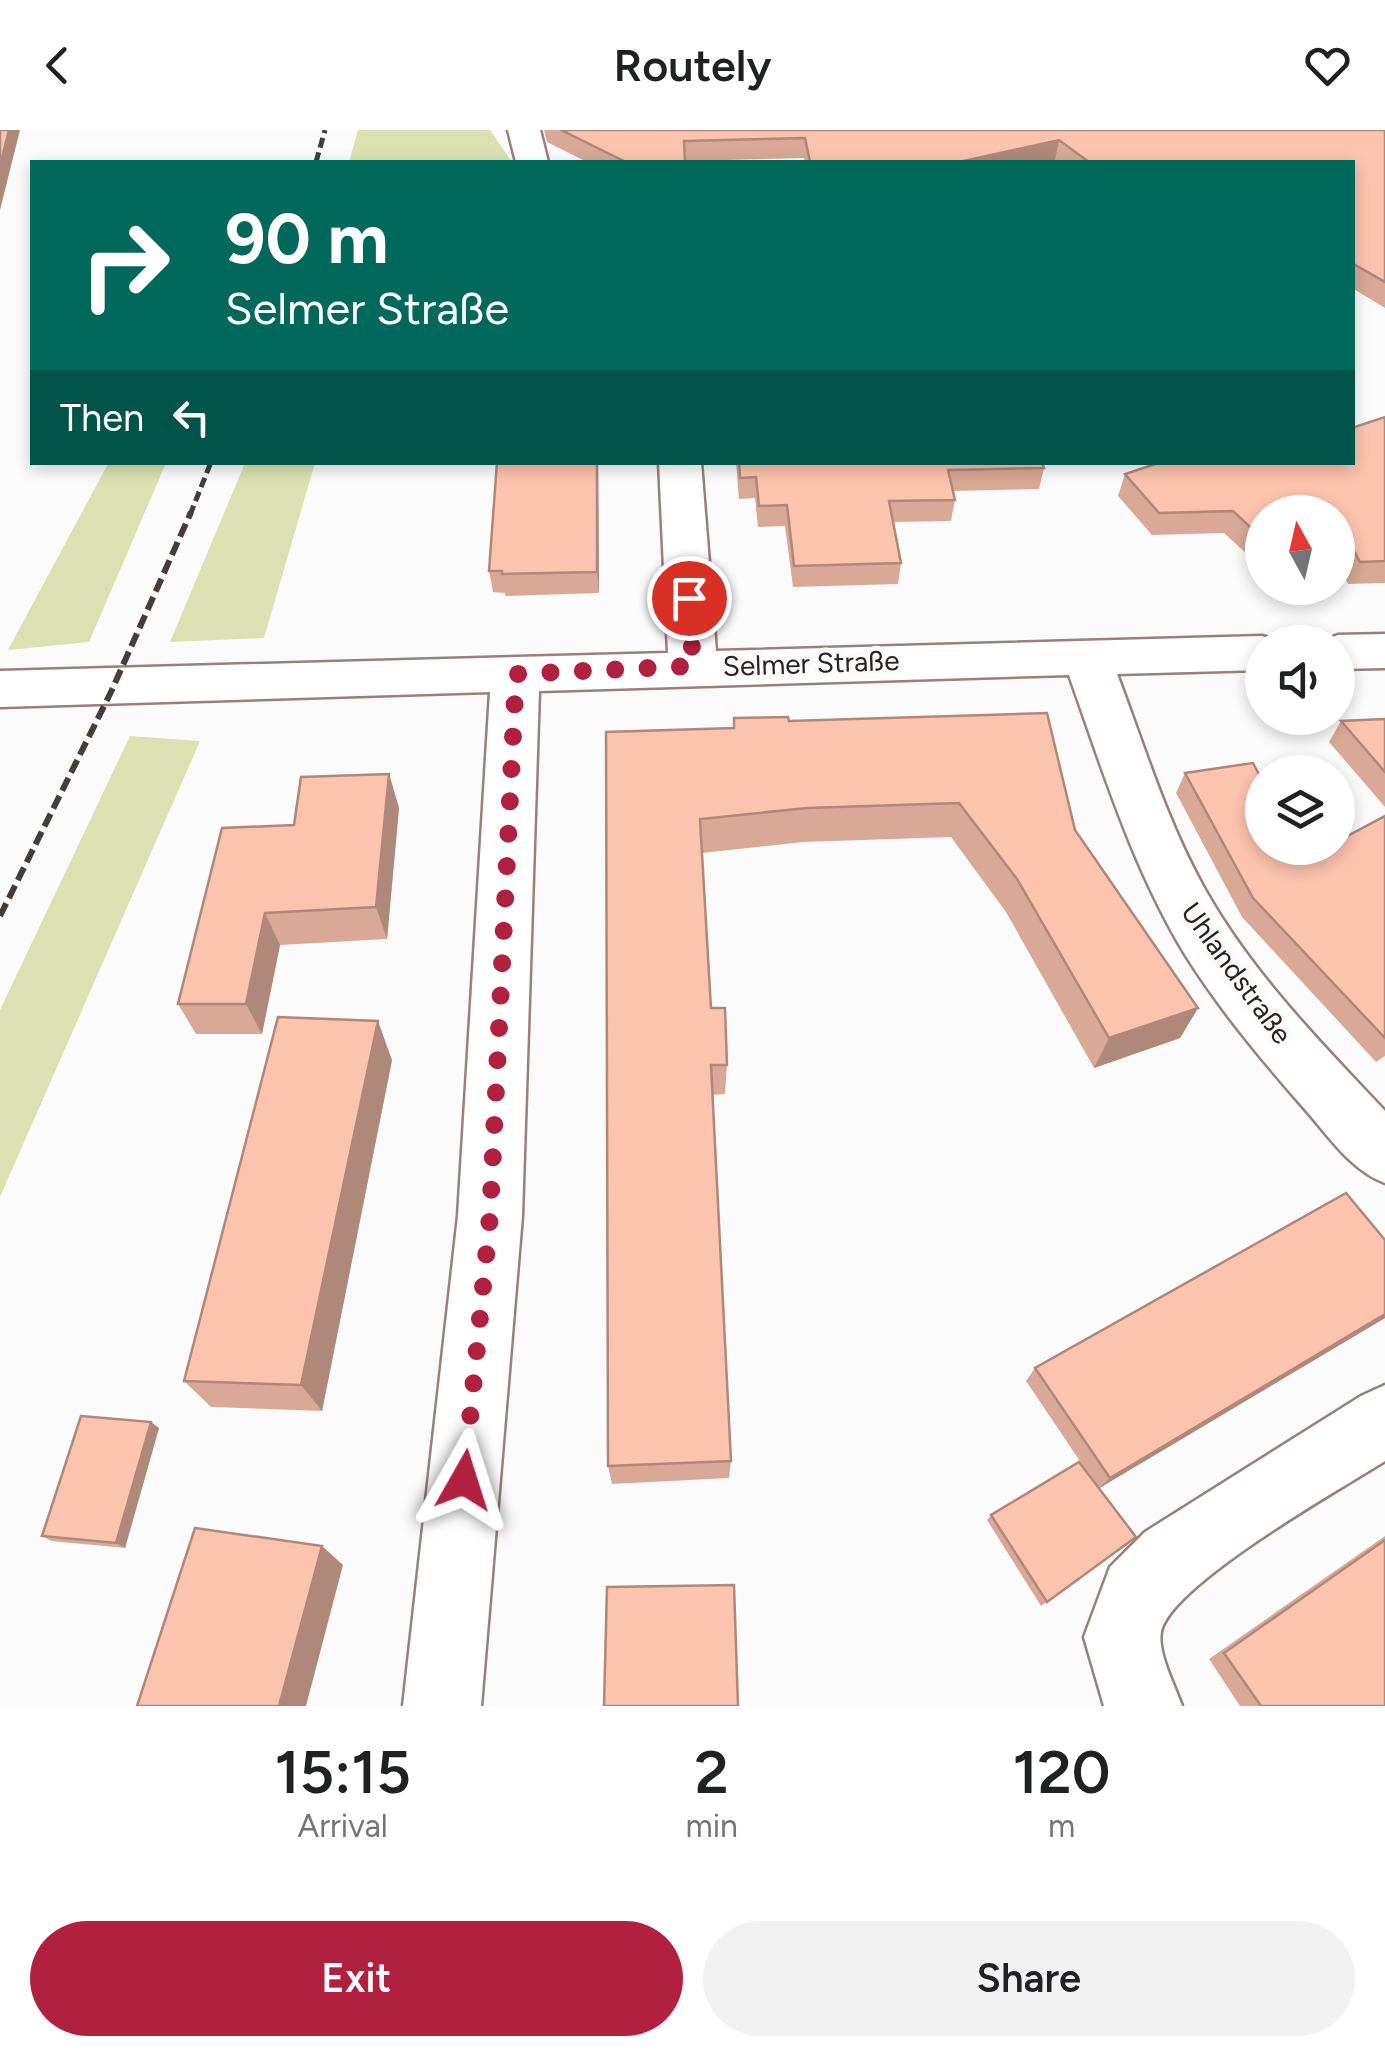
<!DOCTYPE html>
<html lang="en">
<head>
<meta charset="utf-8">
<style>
  body { margin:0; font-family:Figtree,sans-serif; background:#f2f2f2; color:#202124; height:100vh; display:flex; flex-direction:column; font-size:38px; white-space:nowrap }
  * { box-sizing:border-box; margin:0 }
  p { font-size:32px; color:#757577 }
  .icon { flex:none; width:55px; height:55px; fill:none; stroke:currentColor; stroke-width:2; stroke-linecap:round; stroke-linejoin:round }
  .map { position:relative; height:1576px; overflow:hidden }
  .sheet { display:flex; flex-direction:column; background:#fff; flex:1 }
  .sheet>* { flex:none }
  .guide { position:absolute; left:30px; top:30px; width:1325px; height:305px; border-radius:0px; box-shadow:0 5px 15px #0003; background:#00695c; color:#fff; overflow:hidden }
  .needle { width:65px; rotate:352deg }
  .tools { position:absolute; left:1245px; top:365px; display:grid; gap:20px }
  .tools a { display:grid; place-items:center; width:110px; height:110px; border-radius:50%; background:#fff; box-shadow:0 5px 15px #0003; font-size:50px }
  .pin { position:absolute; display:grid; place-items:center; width:85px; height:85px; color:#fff; margin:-42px; border:5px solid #fff; border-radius:50%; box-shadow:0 2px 10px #0007 }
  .me { position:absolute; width:110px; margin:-55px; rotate:6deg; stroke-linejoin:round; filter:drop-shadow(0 0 8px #0008) }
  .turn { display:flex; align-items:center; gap:35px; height:210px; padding:0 30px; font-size:45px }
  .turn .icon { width:130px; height:130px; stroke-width:2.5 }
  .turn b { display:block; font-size:70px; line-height:85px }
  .then { display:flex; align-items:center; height:95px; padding:0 30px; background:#0003; gap:20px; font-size:38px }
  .eta { display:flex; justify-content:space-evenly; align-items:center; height:170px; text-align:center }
  .eta b { font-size:60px; font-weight:600; line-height:70px }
  .action { display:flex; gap:20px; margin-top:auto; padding:20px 30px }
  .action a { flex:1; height:115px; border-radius:60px; background:#b2203f; color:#fff; font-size:40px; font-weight:600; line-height:115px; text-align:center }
  .action a+a { background:#f2f2f2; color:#202124 }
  header { display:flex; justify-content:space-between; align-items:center; height:130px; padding:0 30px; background:#fff; font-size:45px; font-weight:600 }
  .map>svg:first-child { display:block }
  .green { fill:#dbe1b0 }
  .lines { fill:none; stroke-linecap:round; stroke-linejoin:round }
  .street-casing { stroke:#9d7f75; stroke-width:5 }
  .street { fill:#fff; fill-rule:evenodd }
  .rail-far1 { stroke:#463c38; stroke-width:5; stroke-dasharray:10 5; stroke-linecap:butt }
  .rail { stroke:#463c38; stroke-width:6; stroke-dasharray:14 6; stroke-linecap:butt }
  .wall { fill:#d9a896 }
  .shaded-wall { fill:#b0887a }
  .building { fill:#fcc3ae; stroke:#b0887a; stroke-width:2.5 }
  .route { stroke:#b2203f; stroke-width:18; stroke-dasharray:0 32.4 }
  .labels { text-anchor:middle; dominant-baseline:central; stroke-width:10; stroke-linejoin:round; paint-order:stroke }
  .street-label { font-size:28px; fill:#2d211d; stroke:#fbfbfb }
</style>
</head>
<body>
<header><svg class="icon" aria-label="back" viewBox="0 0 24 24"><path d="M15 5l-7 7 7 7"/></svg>Routely<svg class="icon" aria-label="heart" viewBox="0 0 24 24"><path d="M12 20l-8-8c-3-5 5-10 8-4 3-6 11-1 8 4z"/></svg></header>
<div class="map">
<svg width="1385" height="1576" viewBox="0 0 1385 1576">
  <rect width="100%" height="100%" fill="#fbfbfb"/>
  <g class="green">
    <polygon points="358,0 490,0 512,32 349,32"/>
    <polygon points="109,332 166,333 89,512 8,520"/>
    <polygon points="245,333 315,333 264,508 170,512"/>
    <polygon points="130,606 200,611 0,1067 0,880"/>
  </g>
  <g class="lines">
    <g class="street-casing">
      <g id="street">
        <polygon points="508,0 540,0 548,32 516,32"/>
        <path d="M659,332H701L716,521L1262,506L1279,511L1262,512V540L1117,544C1144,615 1166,689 1203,756C1250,841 1319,911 1385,981V1053C1350,1040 1328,1005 1303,977C1261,929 1220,880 1186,826C1133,739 1103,641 1069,545L539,561L522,1086L481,1576H403L458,1086L490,562L0,577V541L668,523Z"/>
        <polygon points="1385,504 1385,538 1338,539 1338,512 1320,512 1338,505"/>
        <path d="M1385,1255V1331C1339,1360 1170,1455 1161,1502C1157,1522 1175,1556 1182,1576H1104L1084,1507L1110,1437L1145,1402L1361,1266Z"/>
      </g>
    </g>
    <use href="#street" class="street"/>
    <g class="rail-far1">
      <polyline points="316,32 325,0"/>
      <polyline points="190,385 211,332"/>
    </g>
    <polyline class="rail" points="0,786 111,562 191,382"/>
  </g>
  <g class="wall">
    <polygon points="544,0 1385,0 1385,178 1352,158 1352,32 1059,32 1055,30 1042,32 805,32 804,28 685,31 685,32 587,32 547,12"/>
    <polygon points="1385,287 1385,453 1348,454 1340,437 1338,438 1338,382 1262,382 1262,438 1224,403 1152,405 1118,366 1125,344 1352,332"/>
    <polygon points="497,332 598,332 599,463 505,466 505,463 493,462 489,441"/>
    <polygon points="736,332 1042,332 1044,338 1039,359 953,361 955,370 951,391 893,392 901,433 898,454 793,457 785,396 758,397 755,368 739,369"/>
    <polygon points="734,588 789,591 1075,700 1198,878 1180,908 1094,938 1006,782 951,707 803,712 702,723 711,878 727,935 725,964 712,965 731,1331 729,1348 612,1354 608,1336 606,602 733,598"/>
    <polygon points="1385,589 1385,677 1329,612 1341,591"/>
    <polygon points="1185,643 1306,728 1385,686 1385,926 1376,932 1242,787 1176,663"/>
    <polygon points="389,644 399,678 387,809 280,815 262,904 196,904 178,874 294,695"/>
    <polygon points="392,930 322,1281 211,1277 184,1251"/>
    <polygon points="1385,1110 1385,1188 1099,1358 1136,1407 1041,1476 987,1390 991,1385 1092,1349 1026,1251 1035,1238"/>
    <polygon points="159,1298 125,1418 51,1411 42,1406"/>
    <polygon points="1385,1406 1385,1576 1240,1576 1209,1529"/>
  </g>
  <g class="shaded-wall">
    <polygon points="9,0 20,0 0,80 0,36"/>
    <polygon points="1059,10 1055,30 1042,32 959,32"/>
    <polygon points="597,332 598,332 599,463 597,442"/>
    <polygon points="1351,415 1340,437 1338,438 1338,420"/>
    <polygon points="389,644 399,678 387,809 376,777"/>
    <polygon points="265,783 280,815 262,904 246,874"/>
    <polygon points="1198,878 1180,908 1094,938 1109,908"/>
    <polygon points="378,891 392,930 322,1281 301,1255"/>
    <polygon points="1385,1184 1385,1188 1098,1359 1110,1348"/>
    <polygon points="151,1292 159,1298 125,1418 116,1413"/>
    <polygon points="322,1416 343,1435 306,1576 279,1576"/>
  </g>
  <g class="building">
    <polygon points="0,0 9,0 0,36"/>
    <polygon points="561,0 1385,0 1385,152 1352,133 1352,32 1089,32 1059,10 959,32 810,32 805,8 684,11 685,31 626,32"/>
    <polygon points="1385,287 1385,431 1360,432 1351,415 1338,420 1338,382 1262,382 1262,408 1233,381 1159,383 1125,344 1161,332 1352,332 1352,298"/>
    <polygon points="497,332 597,332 597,442 502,444 502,441 489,441"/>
    <polygon points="739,332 1042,332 1044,338 948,340 955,370 889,371 901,433 794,436 787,375 759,376 756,347 740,348"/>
    <polygon points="1047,583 1075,700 1198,878 1109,908 1017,749 959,673 807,678 700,689 711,878 725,878 727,935 711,935 731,1331 608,1336 606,602 734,598 734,588 788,587 789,591"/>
    <polygon points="1385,589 1385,642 1341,591"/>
    <polygon points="1253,633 1262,650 1262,718 1300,718 1306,728 1325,718 1338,718 1338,711 1385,686 1385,908 1253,768 1185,643"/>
    <polygon points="389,644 376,777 265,783 246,874 178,874 222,698 294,695 301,647"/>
    <polygon points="278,887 378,891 301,1255 184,1251"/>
    <polygon points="1346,1063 1385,1110 1385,1184 1110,1348 1035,1238"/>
    <polygon points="81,1286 151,1292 116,1413 42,1406"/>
    <polygon points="1079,1332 1136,1407 1047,1472 991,1385"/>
    <polygon points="195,1398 322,1416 279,1576 137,1576"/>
    <polygon points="1385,1410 1385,1576 1261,1576 1224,1523"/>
    <polygon points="734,1455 738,1576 604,1576 607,1457"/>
  </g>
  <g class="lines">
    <polyline class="route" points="464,1350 490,1086 516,544 693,536 689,468"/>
  </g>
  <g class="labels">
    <g class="street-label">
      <text transform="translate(811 533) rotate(-2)">Selmer Straße</text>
      <text transform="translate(1237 843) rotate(54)">Uhlandstraße</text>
    </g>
  </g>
</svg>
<div class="tools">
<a><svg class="needle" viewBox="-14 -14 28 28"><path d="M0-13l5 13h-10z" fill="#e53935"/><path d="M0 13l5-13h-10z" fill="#757577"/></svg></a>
<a><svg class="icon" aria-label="sound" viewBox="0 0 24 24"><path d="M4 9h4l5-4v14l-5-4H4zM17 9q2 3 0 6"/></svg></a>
<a><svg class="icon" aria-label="layers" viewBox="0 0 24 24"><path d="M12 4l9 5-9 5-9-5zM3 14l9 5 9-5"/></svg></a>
</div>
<div class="pin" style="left:689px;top:468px;background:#d93025"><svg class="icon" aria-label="arrive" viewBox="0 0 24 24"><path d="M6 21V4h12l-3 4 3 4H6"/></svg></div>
<svg class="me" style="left:464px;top:1350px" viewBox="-20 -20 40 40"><path d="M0-17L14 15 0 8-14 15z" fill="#b2203f" stroke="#fff" stroke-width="4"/></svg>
<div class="guide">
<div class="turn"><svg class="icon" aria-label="right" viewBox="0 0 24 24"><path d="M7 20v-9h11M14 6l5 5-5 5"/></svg><div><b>90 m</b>Selmer Straße</div></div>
<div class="then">Then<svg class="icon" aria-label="left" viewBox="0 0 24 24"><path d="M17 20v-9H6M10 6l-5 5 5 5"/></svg></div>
</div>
</div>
<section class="sheet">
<div class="eta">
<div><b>15:15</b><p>Arrival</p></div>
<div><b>2</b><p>min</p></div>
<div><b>120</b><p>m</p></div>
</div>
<div class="action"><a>Exit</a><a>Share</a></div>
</section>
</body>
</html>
